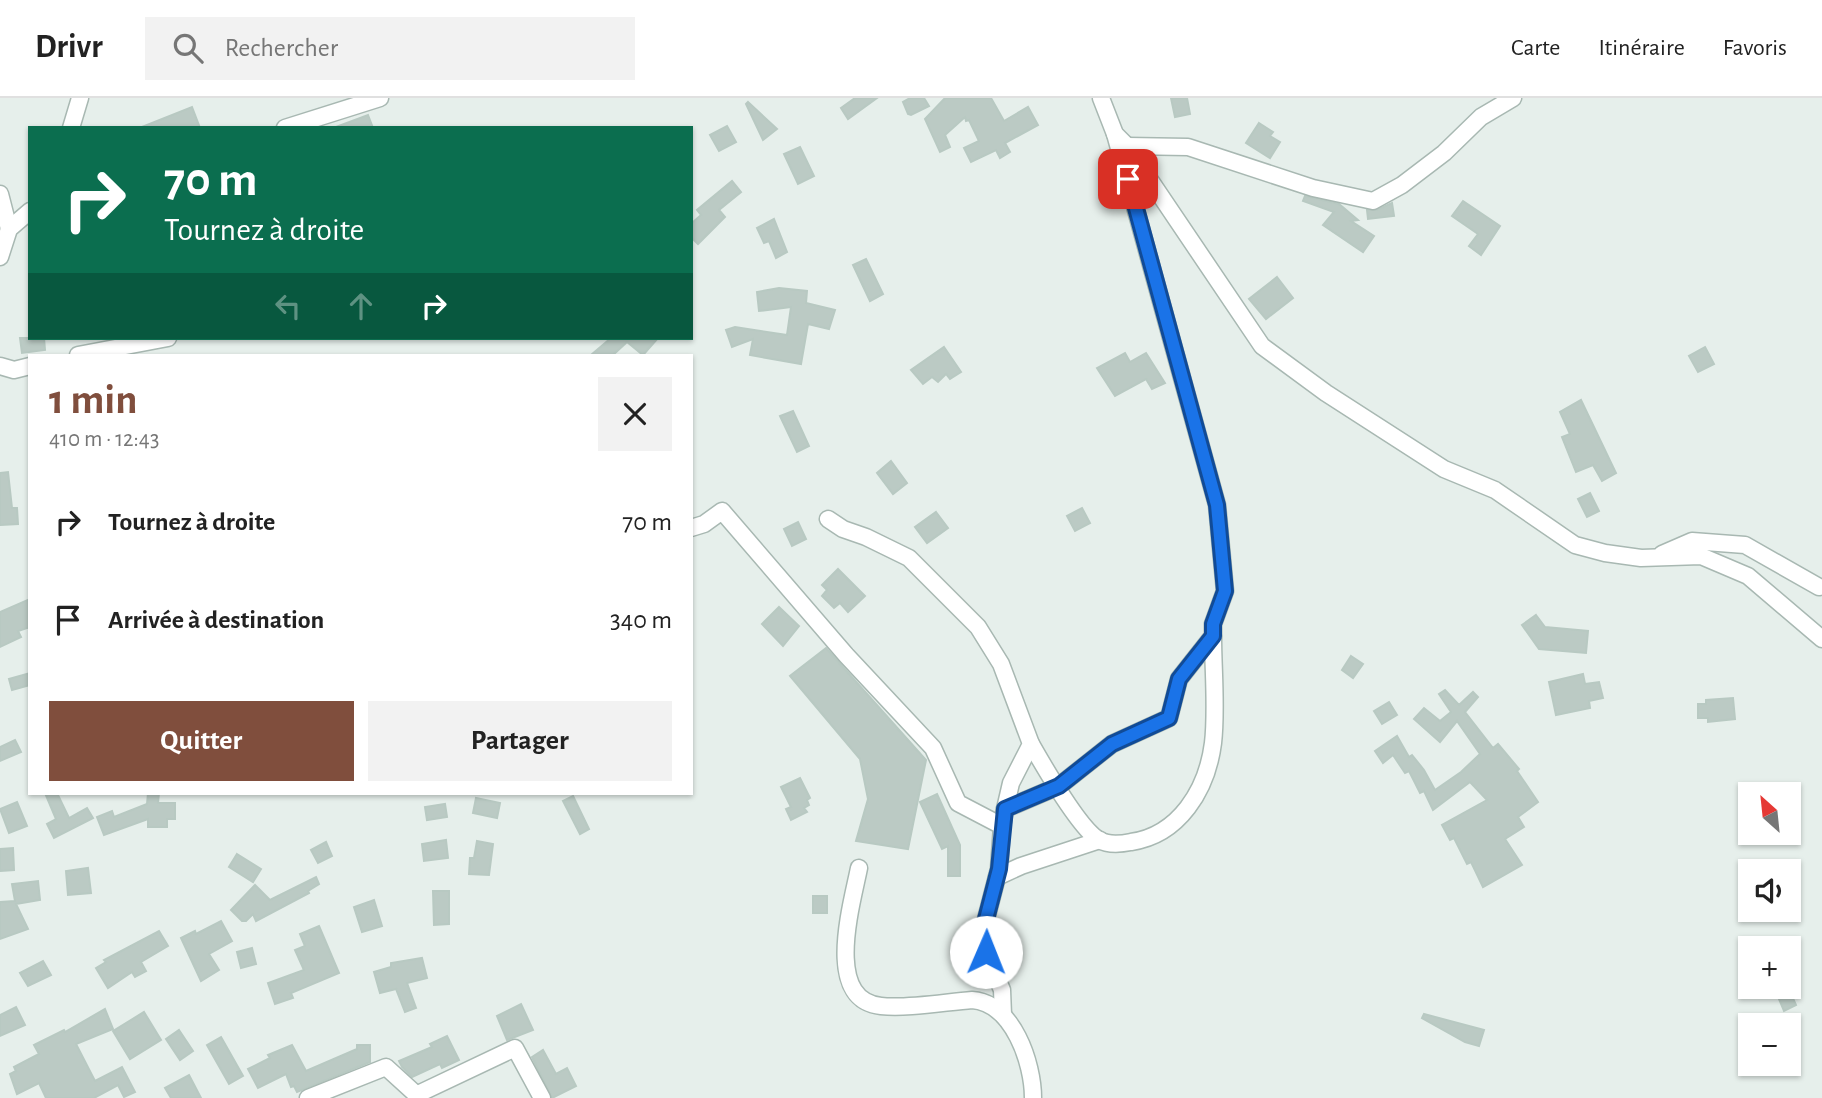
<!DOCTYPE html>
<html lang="fr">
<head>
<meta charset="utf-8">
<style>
  body { margin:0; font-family:"Alegreya Sans",sans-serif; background:#f2f2f2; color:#222; height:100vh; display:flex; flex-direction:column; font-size:26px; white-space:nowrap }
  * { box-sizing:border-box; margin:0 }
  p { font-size:23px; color:#767676 }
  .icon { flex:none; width:38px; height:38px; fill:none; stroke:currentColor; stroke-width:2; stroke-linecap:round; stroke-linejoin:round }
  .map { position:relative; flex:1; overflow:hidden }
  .drawer { position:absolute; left:28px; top:256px; width:665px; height:441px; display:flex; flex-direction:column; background:#fff; border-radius:0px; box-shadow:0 2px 5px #0004 }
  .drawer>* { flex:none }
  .guide { position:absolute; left:28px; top:28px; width:665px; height:214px; border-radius:0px; box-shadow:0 2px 5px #0004; background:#0b6e4f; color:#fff; overflow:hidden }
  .needle { width:46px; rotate:333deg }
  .buttons { position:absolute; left:1738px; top:684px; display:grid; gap:14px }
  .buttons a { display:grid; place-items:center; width:63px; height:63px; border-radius:0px; background:#fff; box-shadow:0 2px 5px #0004; font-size:35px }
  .pin { position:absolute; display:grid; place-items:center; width:60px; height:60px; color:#fff; margin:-30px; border-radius:14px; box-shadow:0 4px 10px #0006 }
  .me { position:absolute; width:77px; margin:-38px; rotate:1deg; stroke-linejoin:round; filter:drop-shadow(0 0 5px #0008) }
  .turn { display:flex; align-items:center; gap:24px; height:147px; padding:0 21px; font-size:32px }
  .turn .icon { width:91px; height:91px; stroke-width:2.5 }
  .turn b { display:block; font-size:49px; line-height:60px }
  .lanes { display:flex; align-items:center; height:66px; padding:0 21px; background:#0003; justify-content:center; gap:35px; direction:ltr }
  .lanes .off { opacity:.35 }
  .round { display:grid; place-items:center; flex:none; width:74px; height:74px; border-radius:0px; background:#f2f2f2 }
  .summary { display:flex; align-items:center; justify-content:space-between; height:119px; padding:0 21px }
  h1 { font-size:42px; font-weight:600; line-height:52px; color:#804e3d }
  .primary-button { display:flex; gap:14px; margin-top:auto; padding:14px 21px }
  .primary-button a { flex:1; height:80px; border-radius:0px; background:#804e3d; color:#fff; font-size:28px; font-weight:600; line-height:80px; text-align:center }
  .primary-button a+a { background:#f2f2f2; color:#222 }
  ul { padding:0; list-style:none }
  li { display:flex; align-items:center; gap:21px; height:98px; padding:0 21px }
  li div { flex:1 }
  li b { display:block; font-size:26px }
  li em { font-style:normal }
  header { display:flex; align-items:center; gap:42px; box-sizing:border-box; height:98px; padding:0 35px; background:#fff; border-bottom:2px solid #e0e0e0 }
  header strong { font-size:33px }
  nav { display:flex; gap:38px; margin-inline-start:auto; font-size:24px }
  .search { width:490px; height:63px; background:#f2f2f2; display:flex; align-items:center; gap:18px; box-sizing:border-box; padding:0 24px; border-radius:0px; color:#767676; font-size:26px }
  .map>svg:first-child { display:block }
  .building { fill:#bbcac4; stroke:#b8c9c2; stroke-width:2 }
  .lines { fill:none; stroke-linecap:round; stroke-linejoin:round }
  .minor-casing { stroke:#a8b8b2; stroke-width:19 }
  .minor { stroke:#fff; stroke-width:16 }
  .route-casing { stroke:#114b97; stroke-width:18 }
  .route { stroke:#1a73e8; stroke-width:12 }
</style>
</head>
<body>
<header>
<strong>Drivr</strong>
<div class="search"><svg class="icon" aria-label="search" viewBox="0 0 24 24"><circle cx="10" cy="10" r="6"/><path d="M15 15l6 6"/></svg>Rechercher</div>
<nav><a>Carte</a><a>Itinéraire</a><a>Favoris</a></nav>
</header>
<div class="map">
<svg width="1822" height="1000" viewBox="0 0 1822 1000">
  <rect width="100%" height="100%" fill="#e6efeb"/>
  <g class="building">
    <polygon points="855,0 877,0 848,21 841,10"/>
    <polygon points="910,0 924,0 929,8 911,17 908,16 903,4"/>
    <polygon points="945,0 991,0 1004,23 1028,9 1038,27 1005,45 1010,54 1000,60 996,52 971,64 964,50 979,43 969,22 966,23 965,19 945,37 950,49 940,54 925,21"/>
    <polygon points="1171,0 1187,0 1190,16 1175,19"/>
    <polygon points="748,4 777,31 763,42 746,6"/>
    <polygon points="192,9 200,30 142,30 142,29"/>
    <polygon points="368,17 373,30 336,30 336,29"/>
    <polygon points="1259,25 1273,34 1270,38 1280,44 1270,60 1246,45"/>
    <polygon points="727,28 736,44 719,53 710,37"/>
    <polygon points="800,49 814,78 798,86 784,56"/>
    <polygon points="732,83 741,94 719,112 725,119 698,146 691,139 691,126 701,117 697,112"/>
    <polygon points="1305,98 1339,106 1358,122 1351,123 1374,138 1363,154 1323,127 1334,114 1303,103"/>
    <polygon points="1463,103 1500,128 1481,157 1469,148 1478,136 1452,118"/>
    <polygon points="1392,105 1394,118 1368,121 1367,112 1377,112"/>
    <polygon points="774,121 787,154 776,160 769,143 764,145 757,130"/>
    <polygon points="866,161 883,196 870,203 853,167"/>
    <polygon points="1277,179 1293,200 1266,221 1249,201"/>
    <polygon points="779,190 807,193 806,205 835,212 829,231 808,226 801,266 750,257 753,241 732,249 726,232 735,229 787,237 791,209 759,213 757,194"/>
    <polygon points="20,240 44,240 45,252 22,255"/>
    <polygon points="611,240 658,240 643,257 627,244 613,257 591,257"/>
    <polygon points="944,249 961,274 950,281 946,276 938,284 932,279 923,286 911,272"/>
    <polygon points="1705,249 1714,266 1698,274 1689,258"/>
    <polygon points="1125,255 1130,264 1146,255 1165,285 1152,291 1146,281 1115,298 1097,270"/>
    <polygon points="1581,302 1616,375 1602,383 1593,367 1576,374 1562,339 1570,336 1560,314"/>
    <polygon points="793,313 809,348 797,354 780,318"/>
    <polygon points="891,363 907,385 893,396 877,375"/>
    <polygon points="8,374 12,410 17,410 18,426 0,427 0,375"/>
    <polygon points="1590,395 1599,413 1587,419 1578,401"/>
    <polygon points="1082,410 1090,425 1075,433 1067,418"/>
    <polygon points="936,414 948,430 927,445 915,429"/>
    <polygon points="798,424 806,441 792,448 784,431"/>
    <polygon points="838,471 865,498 848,514 840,505 834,510 822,498 827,492 822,487"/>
    <polygon points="30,501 30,529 18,533 21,539 0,549 0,514"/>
    <polygon points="779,509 799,528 783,548 762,526"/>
    <polygon points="1536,517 1545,529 1588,533 1586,555 1539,551 1522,527"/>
    <polygon points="826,550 926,662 908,751 856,743 868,701 860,661 790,578"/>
    <polygon points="1351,558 1363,566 1353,580 1342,572"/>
    <polygon points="30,575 30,587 12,592 9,581"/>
    <polygon points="1583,576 1585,586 1599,584 1603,600 1589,603 1590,610 1556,617 1549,584"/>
    <polygon points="1445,592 1459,607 1473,594 1478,599 1465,614 1493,650 1498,646 1519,671 1517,673 1538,704 1518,719 1524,729 1505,741 1522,767 1483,789 1471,764 1467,766 1454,740 1450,742 1442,727 1487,702 1470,684 1433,712 1424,693 1420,695 1409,673 1405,675 1393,657 1383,665 1375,653 1397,638 1409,659 1412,657 1424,672 1435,692 1461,674 1480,656 1457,623 1440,644 1414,621 1424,610 1440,623 1451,614 1439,596"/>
    <polygon points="1733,600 1735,621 1708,624 1708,620 1698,620 1698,606 1706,606 1706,602"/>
    <polygon points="1389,604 1397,617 1382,626 1374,613"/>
    <polygon points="15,642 21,654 0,663 0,649"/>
    <polygon points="800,680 810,700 807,702 809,707 804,710 807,714 791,722 786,711 791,709 781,689"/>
    <polygon points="45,695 57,695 69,720 87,710 93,720 54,740 47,726 56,721"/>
    <polygon points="148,695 159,695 158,705 175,705 175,721 167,721 167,729 148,729 148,721 104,737 97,719 112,713 114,719 147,706"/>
    <polygon points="937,696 960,747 960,778 948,778 948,748 942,751 920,704"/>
    <polygon points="573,698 589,731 580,736 563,703"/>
    <polygon points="476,700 500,705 497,720 473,715"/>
    <polygon points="17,704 27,728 9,735 0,711"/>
    <polygon points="445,706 447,719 427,722 425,709"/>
    <polygon points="446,742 448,760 424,763 422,746"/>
    <polygon points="477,743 493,746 489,777 469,776 470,760 474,760"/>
    <polygon points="326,744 332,758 318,765 311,752"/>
    <polygon points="13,750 14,772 0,773 0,751"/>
    <polygon points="237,756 261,771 253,784 229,769"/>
    <polygon points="88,770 91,795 68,797 66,773"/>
    <polygon points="316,779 319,786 308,793 309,795 256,823 253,816 246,823 242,823 231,812 255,787 270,802"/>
    <polygon points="38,783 40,802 16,806 28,831 0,841 0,804 15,803 12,786"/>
    <polygon points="433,793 449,793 449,826 434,827"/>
    <rect x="813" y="798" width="14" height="17"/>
    <polygon points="374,802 382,828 362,834 354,809"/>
    <polygon points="221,823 232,843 209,856 219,872 201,883 181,840 195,833 196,836"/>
    <polygon points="319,828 339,875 291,895 293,900 275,906 268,885 304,872 295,852 305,848 300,836"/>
    <polygon points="159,833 168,848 141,864 146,873 135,879 132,874 108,890 96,870 106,864 104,862"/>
    <polygon points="252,850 256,866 241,870 237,854"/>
    <polygon points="422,860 427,880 407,885 416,910 405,914 396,891 380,895 374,874 391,869 391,865"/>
    <polygon points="43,863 51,877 28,888 20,875"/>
    <polygon points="1774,889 1788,889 1796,907 1784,913"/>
    <polygon points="521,906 533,932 507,942 497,918"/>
    <polygon points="16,909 25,927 0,938 0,917"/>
    <polygon points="105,911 113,931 76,946 95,983 122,969 135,994 124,999 118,987 94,1000 46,1000 39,985 17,996 10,976 16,973 14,969 39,956 34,947 64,932 65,934"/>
    <polygon points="144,914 161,942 130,961 113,933"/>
    <polygon points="1424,916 1484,932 1479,948 1465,944 1422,920"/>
    <polygon points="179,932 193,953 180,962 166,941"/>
    <polygon points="447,938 459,962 442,970 440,966 412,979 402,969 399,963 432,949 430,946"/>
    <polygon points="221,939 243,978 229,986 207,947"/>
    <polygon points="292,947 306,973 357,951 357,947 370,947 370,964 297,994 294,988 291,989 286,976 258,990 248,971 270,960 268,957"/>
    <polygon points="543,952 556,976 567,970 576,988 552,1000 532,959"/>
    <polygon points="189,977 201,1000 171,1000 165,990"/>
  </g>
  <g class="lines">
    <g class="minor-casing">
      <g id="minor">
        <polyline points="1101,0 1115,36 1127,48 1262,248 1326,295 1444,371 1495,392 1575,447 1605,455 1641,460 1701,458 1748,478 1822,541"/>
        <polyline points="71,30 80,0"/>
        <polyline points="285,30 380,0"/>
        <polyline points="1127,48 1188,49 1313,90 1373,103 1402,87 1444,55 1481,19 1513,0"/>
        <polyline points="0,96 9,131"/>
        <polyline points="0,159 9,131 30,113"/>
        <polyline points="78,257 168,240"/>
        <polyline points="0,268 14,272 30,268"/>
        <polyline points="828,421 843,431 866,439 909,460 978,529 1001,566 1031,646 1011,685 1005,711"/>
        <polyline points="691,430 704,426 722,413 846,557 933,650 958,705 1002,728 1005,711 1059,688 1112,646 1169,620 1179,581 1213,538 1213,526 1225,493 1217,407 1115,36"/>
        <polyline points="1662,456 1692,443 1745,447 1819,489"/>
        <path d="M1031,646C1043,667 1080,731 1099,742C1108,747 1121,746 1131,744C1179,737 1207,692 1213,645C1217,611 1213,572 1213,538"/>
        <polyline points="1002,728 999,771 985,825 983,840 986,854 1002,892 1003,917"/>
        <path d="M859,770C852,806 823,902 881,908C906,911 946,904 972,902C1013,905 1033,965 1033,1000"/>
        <polyline points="997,779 1021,768 1100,742"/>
        <polyline points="418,996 515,950 542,1000"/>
        <polyline points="308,1000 386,969 420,1000"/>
      </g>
    </g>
    <use href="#minor" class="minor"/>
  </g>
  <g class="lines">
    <g class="route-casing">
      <polyline id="route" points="986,854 985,825 999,771 1005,711 1059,688 1112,646 1169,620 1179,581 1213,538 1213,526 1225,493 1217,407 1128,81"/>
    </g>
    <use href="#route" class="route"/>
  </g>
</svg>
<div class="buttons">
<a><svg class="needle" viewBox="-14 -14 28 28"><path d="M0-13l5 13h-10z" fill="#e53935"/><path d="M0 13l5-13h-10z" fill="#767676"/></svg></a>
<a><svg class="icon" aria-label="sound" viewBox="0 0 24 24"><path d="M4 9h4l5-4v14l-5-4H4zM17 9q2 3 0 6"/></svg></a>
<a>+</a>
<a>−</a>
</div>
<div class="pin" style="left:1128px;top:81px;background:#d93025"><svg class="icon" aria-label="arrive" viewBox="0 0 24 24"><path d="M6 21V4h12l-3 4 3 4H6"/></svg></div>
<svg class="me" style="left:986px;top:854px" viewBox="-20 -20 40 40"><circle r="19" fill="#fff"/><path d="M0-13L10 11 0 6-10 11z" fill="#1a73e8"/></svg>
<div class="guide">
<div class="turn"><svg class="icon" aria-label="right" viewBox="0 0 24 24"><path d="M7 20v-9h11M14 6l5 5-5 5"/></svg><div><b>70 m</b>Tournez à droite</div></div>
<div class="lanes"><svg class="icon off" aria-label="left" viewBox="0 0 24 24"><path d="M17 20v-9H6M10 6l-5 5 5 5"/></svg><svg class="icon off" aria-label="ahead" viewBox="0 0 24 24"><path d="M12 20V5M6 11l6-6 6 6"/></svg><svg class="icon" aria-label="right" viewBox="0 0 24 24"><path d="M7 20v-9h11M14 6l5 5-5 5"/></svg></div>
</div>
<section class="drawer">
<div class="summary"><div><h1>1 min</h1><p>410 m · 12:43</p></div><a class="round"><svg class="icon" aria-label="close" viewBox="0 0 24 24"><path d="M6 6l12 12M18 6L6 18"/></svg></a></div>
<ul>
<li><svg class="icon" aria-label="right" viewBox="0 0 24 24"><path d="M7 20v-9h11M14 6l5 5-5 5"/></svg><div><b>Tournez à droite</b></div><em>70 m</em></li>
<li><svg class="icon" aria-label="arrive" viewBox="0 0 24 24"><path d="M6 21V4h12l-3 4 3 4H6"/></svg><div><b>Arrivée à destination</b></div><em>340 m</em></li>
</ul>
<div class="primary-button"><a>Quitter</a><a>Partager</a></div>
</section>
</div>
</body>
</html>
